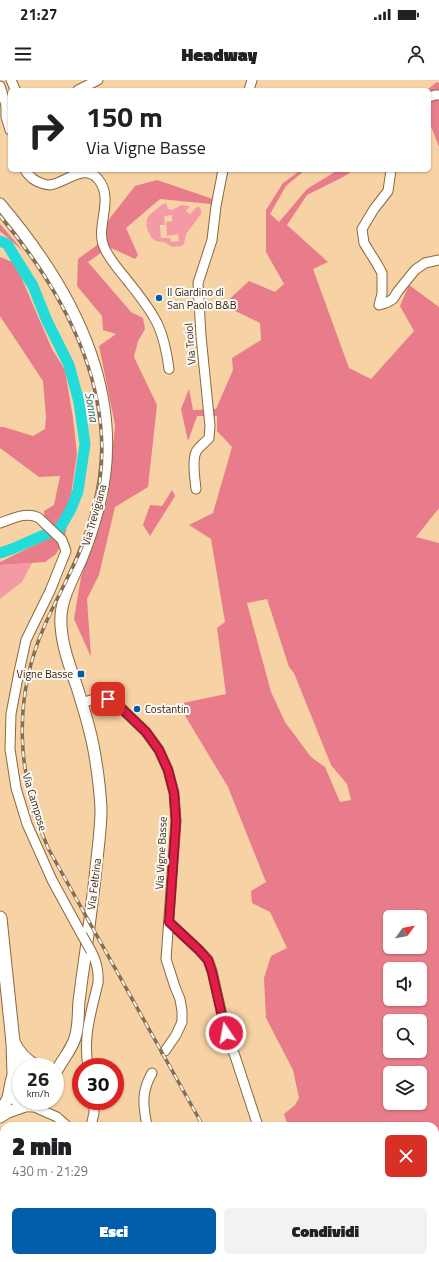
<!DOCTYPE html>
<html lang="it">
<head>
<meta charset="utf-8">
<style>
  body { margin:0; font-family:"Titillium Web",sans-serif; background:#f2f2f2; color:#202124; height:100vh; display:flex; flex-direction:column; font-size:15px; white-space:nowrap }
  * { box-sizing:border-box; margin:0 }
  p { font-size:13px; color:#757577 }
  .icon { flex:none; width:22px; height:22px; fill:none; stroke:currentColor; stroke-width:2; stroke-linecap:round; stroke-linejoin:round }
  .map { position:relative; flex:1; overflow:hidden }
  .details { position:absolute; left:0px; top:1042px; width:439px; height:140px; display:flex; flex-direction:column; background:#fff; border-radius:12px 12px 0 0; box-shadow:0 1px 3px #0004 }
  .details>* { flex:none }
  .hud { position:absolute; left:8px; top:8px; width:423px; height:84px; border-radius:6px; box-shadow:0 1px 3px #0004; background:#fff; color:#202124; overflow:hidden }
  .needle { width:26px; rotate:57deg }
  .tools { position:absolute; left:383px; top:830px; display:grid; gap:8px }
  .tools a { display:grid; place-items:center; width:44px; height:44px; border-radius:6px; background:#fff; box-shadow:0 1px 3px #0004; font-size:20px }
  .speed { position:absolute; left:12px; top:978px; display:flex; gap:8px; font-size:20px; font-weight:700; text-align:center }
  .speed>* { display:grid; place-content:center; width:52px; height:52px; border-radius:50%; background:#fff; box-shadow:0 1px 3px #0004; line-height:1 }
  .speed small { font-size:10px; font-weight:400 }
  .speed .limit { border:6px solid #d22; background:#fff; color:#111 }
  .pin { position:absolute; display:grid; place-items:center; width:34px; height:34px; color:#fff; margin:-17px; border-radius:8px; box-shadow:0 2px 6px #0006 }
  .me { position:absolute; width:44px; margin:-22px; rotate:348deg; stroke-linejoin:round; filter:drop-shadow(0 0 3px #0008) }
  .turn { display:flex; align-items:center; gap:14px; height:84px; padding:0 12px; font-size:18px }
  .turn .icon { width:52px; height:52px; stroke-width:2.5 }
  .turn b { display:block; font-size:28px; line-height:34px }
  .round { display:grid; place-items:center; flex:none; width:42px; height:42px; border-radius:6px; background:#f2f2f2 }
  .headline { display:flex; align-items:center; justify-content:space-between; height:68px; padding:0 12px }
  h1 { font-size:24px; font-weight:800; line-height:30px }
  .button { display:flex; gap:8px; margin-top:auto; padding:8px 12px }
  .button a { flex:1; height:46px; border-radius:6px; background:#015caa; color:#fff; font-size:16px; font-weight:800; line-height:46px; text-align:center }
  .button a+a { background:#f2f2f2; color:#202124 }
  .status { display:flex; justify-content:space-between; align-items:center; height:28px; padding:0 20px; background:#fff; direction:ltr }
  .status svg { height:11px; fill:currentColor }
  header { display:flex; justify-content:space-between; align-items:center; height:52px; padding:0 12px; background:#fff; font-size:18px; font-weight:800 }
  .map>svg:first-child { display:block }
  .green { fill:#f49aa4; fill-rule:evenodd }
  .forest { fill:#e87c8a; fill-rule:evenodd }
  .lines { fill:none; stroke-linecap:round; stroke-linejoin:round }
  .river { stroke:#23dbd8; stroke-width:11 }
  .minor-casing { stroke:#89683d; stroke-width:11 }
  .major-casing { stroke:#89683d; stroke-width:13 }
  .highway-casing { stroke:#89683d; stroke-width:15 }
  .minor { stroke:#fff; stroke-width:9 }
  .major { stroke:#fff; stroke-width:11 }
  .highway { stroke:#fff; stroke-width:13 }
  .rail-casing { stroke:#866e50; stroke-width:3.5 }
  .rail { stroke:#fdf9f5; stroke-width:2; stroke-dasharray:6; stroke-linecap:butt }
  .minor-bridge-casing { stroke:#89683d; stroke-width:11; stroke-linecap:butt }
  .minor-bridge { stroke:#fff; stroke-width:9 }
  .route-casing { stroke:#92132f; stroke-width:10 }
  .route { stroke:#e11d48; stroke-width:7 }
  .poi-dot { fill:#015caa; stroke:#fdf9f5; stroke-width:1.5 }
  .labels { text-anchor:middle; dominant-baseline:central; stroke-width:4; stroke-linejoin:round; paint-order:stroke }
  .poi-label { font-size:11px; fill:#2d1f0d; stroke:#fdf9f5; text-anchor:start }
  .street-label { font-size:11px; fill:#2d1f0d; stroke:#fdf9f5 }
  .water-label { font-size:12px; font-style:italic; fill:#216362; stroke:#fdf9f5 }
</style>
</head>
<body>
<div class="status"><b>21:27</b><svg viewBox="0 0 49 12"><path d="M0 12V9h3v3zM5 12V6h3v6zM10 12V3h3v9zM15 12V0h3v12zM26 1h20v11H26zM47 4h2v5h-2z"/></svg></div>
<header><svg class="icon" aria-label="menu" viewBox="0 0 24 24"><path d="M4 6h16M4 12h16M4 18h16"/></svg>Headway<svg class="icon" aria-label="person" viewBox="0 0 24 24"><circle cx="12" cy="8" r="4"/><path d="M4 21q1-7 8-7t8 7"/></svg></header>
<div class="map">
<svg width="439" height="1182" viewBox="0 0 439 1182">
  <rect width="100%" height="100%" fill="#f7d2a4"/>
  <g class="green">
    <path d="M166,123L168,129L172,130L182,125L189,126V127L186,131L190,134L198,126L201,129V134L186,154L184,164L181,166L172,167C170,166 168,164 166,163C162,161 159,163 154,160C149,155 145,146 147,139C148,135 162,124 166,123ZM172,135V141L166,142L167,156L178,154L179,161L171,162L170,158H161L160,145H165L164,136Z"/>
    <polygon points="32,483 22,502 0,519 0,485"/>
  </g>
  <g class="forest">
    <polygon points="437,2 439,3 439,67 429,41 429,10 427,10"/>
    <path d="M301,90H305L286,106L270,134L279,142L307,109L338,90H354L343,97L307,115L287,145L328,182L313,189L349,288L371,299L414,251L400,226L409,205L439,227V428L416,457L439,463V1182H348L346,1178H435V1046H288L284,1034L295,1025L299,1018L293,990L266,938L264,898L271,876L287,868L270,832L252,823L251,811L266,802L228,707L178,624L226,614L217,548L225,542L211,459L189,445L213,433L232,367L217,351V336H197L188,361L181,329L189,309L193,330L216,329L233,290L232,278L261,260L260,243L223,225L249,201L275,212L284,204L266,172V130L283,103ZM267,519L289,587L294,593L331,685L347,704L351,720L340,722L325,687L311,677L285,642L271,612L247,523ZM390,837H420V867H390ZM390,889H420V919H390ZM390,941H420V971H390ZM390,993H420V1023H390Z"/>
    <polygon points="157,100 213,119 211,124 160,119 126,148 138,175 135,179 109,167 88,182 131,232 143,238 145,249 138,261 134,277 157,325 148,407 115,427 99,495 87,519 91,577 74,539 81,497 108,417 115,345 99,266 116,254 103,250 102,236 77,206 78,179 96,166 110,138 135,106"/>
    <polygon points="0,144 24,172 0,151"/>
    <polygon points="0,177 15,183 52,269 65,290 73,338 77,374 65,457 56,474 45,482 0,485 0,482 47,459 44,431 54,425 60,396 39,397 0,368 0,347 4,347 33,356 45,349 46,336 43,301 0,236"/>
    <polygon points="172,410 175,416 150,456 143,445 150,425 162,426"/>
  </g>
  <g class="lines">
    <polyline class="river" points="0,161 7,164 33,206 47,241 69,285 79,322 85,364 78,411 71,429 60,448 12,469 0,473"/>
    <g class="minor-casing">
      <g id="minor">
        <polyline points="11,0 15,9 14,10"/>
        <polyline points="0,6 6,25 10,28"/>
        <polyline points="78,10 98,0"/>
        <polyline points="249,10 252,0"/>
        <polyline points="429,17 435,15 439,15"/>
        <polyline points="6,25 6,37 10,50"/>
        <path d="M25,90C27,94 30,96 33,99C37,102 45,105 50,105C65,103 84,83 98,99C115,119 95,146 104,167C109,179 119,190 127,200C138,214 150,228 158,245C164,258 167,274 169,289"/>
        <polyline points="391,90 388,111 374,129 362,149 364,163 377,184 382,193 382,214 379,225 386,223 393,219 398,211 415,190 425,183 439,180"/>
        <path d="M196,409C195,399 191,376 198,369C201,365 206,362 209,358L210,346L201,256L198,203L212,160L216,126L223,90"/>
        <path d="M0,443C12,439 26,431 39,438L62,460L66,471L50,511L26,560L19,592L11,634L10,669L16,708L27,744L52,800L82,855"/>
        <polyline points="82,623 97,618 102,618 108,619 118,625 146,652 159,670 168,690 174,713 176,741 166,879 175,907 180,919 182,931 182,942 176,955 165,971"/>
        <polyline points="169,842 199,870 208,880 212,891 226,953 235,976 258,1046"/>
        <path d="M88,987C83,956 91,933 98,903C99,891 97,882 91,871"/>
        <polyline points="32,1026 57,1037 67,1046"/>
        <polyline points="91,1046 94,1033 94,1021"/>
        <path d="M147,1046C143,1025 141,1012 152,993"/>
        <polyline points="260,1178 266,1182"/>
        <polyline points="306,1178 307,1182"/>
        <polyline points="137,1182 138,1178"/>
      </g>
    </g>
    <g class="major-casing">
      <g id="major">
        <path d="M0,124C74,211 131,320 96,436C92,451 87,465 81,480C72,500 59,522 61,545C62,566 70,587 77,607C83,626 89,645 93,665C97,686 100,708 101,729C101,752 97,775 95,798C91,831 87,865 82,898C81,906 80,914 79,921C78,933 79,946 75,958C71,971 61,981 55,994"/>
        <path d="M10,1009C14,1025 30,1031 44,1021"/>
        <path d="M0,1031C2,1027 5,1024 7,1020C12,1008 8,995 21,988"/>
        <polyline points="0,1037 8,1032 25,1026"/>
      </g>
    </g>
    <g class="highway-casing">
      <g id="highway">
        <polyline points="0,838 13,962 14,994"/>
        <path d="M13,962C18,973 25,980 35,986"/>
      </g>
    </g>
    <use href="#minor" class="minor"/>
    <use href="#major" class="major"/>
    <use href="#highway" class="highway"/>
    <g class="rail-casing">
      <g id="rail">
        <path d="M0,136C70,220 124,323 93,435C82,475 60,510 44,547C12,620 17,697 48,768L203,1046"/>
        <polyline points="276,1178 279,1182"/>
      </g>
    </g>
    <use href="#rail" class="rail"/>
    <g class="minor-bridge-casing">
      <polyline id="minor-bridge" points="82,855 91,871"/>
    </g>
    <use href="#minor-bridge" class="minor-bridge"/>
  </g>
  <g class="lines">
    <g class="route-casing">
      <polyline id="route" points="108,619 118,625 146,652 159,670 168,690 174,713 176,741 169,842 199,870 208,880 212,892 226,953"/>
    </g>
    <use href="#route" class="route"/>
  </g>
  <g class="poi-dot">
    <circle cx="159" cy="218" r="4"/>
    <rect x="77" y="590" width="8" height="8" rx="2"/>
    <circle cx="137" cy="629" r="4"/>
  </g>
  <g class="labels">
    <g class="poi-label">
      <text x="167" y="212">Il Giardino di<tspan x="167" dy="13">San Paolo B&amp;B</tspan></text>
      <text x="73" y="594" text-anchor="end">Vigne Basse</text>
      <text x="145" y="629">Costantin</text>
    </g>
    <g class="street-label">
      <text transform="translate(190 264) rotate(-95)">Via Troiol</text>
      <text transform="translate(94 435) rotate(-74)">Via Trevigiana</text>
      <text transform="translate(35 722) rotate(73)">Via Campose</text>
      <text transform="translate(161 773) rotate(-87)">Via Vigne Basse</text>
      <text transform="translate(94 804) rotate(-83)">Via Feltrina</text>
    </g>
    <g class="water-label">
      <text transform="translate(92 327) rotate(80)">Sonna</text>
    </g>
  </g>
</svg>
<div class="tools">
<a><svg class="needle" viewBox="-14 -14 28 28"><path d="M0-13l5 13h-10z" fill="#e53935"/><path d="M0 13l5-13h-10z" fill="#757577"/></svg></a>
<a><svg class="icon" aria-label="sound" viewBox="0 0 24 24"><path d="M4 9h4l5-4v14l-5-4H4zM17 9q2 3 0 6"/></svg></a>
<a><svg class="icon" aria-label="search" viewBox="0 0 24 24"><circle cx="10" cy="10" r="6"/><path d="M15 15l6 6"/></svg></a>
<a><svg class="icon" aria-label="layers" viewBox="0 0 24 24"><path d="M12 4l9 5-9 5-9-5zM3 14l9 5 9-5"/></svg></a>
</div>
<div class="speed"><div>26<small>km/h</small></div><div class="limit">30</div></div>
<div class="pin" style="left:108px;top:619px;background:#d93025"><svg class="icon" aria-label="arrive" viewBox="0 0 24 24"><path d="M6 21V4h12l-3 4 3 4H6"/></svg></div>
<svg class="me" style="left:226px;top:953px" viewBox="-20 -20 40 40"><circle r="17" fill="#e11d48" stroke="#fff" stroke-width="3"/><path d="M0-11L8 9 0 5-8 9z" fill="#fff"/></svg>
<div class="hud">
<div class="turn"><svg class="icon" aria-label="right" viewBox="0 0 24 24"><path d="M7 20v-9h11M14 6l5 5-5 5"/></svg><div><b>150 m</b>Via Vigne Basse</div></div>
</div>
<section class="details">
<div class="headline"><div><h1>2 min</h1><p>430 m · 21:29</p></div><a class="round" style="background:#d93025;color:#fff"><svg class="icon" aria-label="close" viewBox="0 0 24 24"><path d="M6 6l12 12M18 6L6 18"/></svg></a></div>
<div class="button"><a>Esci</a><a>Condividi</a></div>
</section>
</div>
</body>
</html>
